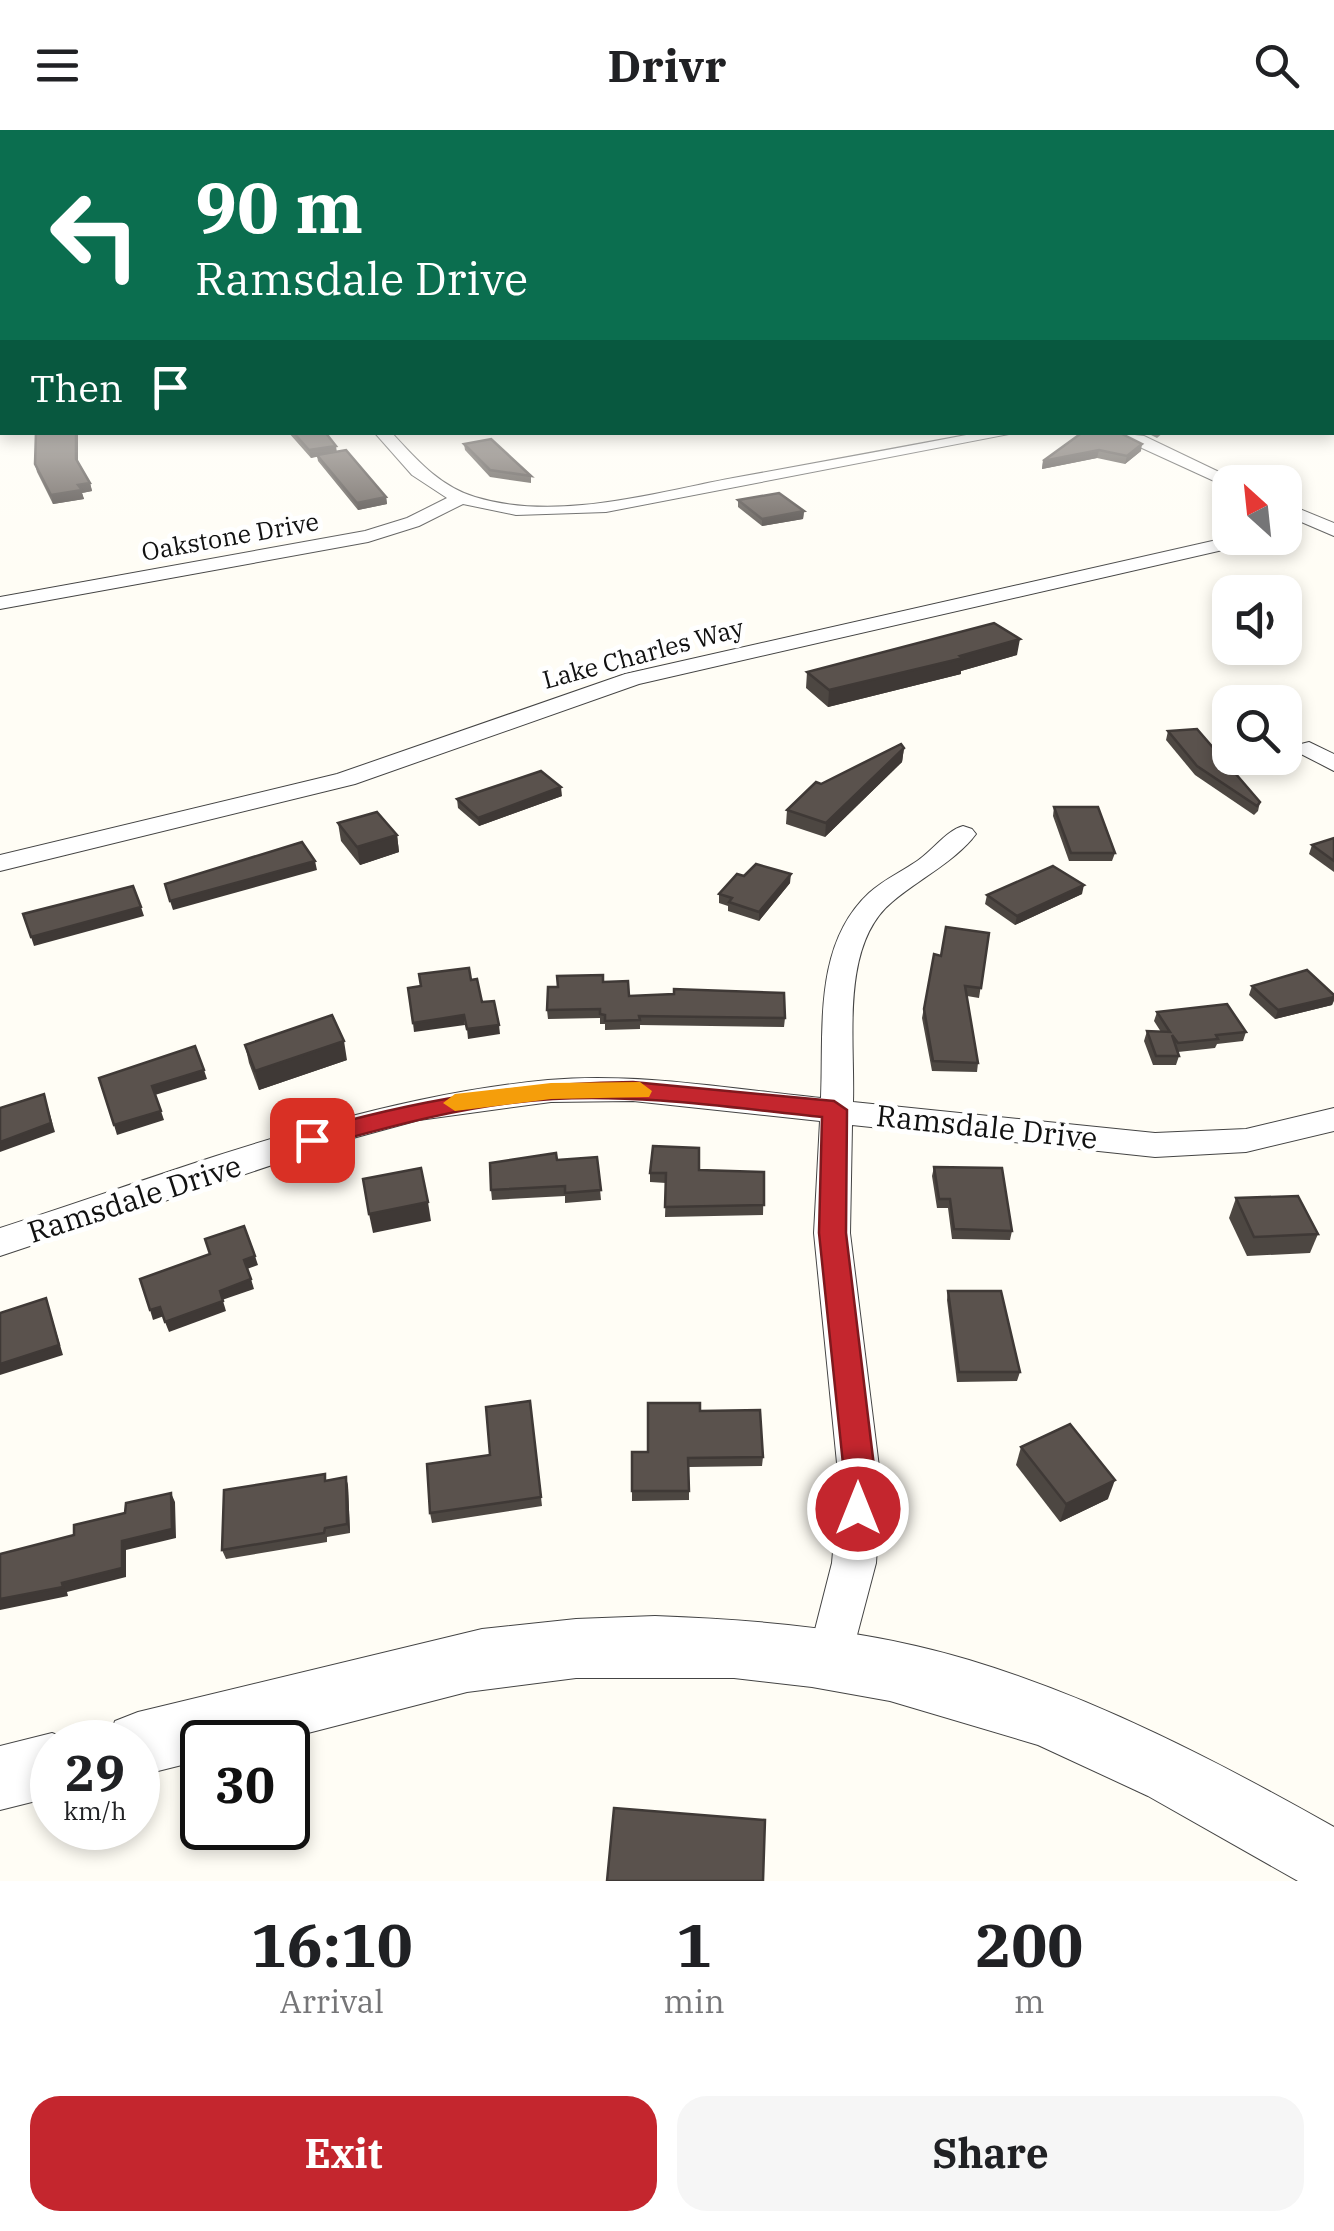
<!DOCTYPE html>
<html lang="en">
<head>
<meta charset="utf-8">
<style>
  body { margin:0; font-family:"IBM Plex Serif",serif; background:#f6f6f6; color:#202124; height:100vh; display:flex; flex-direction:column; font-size:38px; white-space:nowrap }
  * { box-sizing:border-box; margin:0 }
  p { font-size:32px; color:#757577 }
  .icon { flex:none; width:55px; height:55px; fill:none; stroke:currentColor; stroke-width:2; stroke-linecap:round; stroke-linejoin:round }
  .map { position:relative; height:1751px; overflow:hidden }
  .sheet { display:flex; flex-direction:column; background:#fff; flex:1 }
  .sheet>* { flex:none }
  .hud { position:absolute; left:0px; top:0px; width:1335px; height:305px; box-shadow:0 5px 15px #0003; background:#0b6e4f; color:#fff; overflow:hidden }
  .needle { width:65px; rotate:333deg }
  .controls { position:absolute; left:1212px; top:335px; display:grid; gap:20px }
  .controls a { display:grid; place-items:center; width:90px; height:90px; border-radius:20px; background:#fff; box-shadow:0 5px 15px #0003; font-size:50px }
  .speed { position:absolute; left:30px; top:1590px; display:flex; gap:20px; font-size:50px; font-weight:700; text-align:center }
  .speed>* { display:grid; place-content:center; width:130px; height:130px; border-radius:50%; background:#fff; box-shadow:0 5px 15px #0003; line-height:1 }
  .speed small { font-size:25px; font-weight:400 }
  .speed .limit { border:5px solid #111; border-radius:15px; background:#fff; color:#111 }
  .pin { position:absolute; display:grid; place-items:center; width:85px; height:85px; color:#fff; margin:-42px; border-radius:20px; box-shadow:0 5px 15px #0006 }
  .me { position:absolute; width:110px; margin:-55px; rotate:0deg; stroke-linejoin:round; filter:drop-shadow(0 0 8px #0008) }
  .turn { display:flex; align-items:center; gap:35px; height:210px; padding:0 30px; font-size:45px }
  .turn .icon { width:130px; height:130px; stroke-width:2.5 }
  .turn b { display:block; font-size:70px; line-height:85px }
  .then { display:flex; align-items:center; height:95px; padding:0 30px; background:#0003; gap:20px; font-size:38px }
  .eta { display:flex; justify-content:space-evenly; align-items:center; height:170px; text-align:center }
  .eta b { font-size:60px; font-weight:800; line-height:70px }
  .action { display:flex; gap:20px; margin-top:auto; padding:20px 30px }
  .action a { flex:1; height:115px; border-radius:30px; background:#c4262e; color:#fff; font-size:40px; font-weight:800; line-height:115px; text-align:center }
  .action a+a { background:#f6f6f6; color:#202124 }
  header { display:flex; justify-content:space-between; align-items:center; height:130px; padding:0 30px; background:#fff; font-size:45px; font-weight:800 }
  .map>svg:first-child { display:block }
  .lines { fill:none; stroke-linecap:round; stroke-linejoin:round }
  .minor-casing { stroke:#444; stroke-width:2 }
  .tertiary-casing { stroke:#444; stroke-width:2 }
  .minor { fill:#fff; fill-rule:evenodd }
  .tertiary { fill:#fff; fill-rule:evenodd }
  .wall { fill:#4d4742 }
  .shaded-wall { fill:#3f3936 }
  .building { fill:#5a524d; stroke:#3f3936; stroke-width:2.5 }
  .route { fill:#c4262e; stroke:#7f191e; stroke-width:2.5 }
  .slow { fill:#f59e0b }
  .labels { text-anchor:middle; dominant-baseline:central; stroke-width:10; stroke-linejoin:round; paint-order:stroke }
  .far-street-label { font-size:25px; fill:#111; stroke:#fff }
  .street-label { font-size:30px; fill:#111; stroke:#fff }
</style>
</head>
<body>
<header><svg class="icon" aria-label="menu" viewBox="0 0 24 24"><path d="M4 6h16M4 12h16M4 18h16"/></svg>Drivr<svg class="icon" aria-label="search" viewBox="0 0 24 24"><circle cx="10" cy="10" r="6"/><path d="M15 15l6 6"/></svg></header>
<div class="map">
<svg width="1334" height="1751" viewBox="0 0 1334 1751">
  <rect width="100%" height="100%" fill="#fffdf5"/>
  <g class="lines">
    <g class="minor-casing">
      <g id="minor">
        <polygon points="0,253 2,254 2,262 0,263"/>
        <path d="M374,302H391C416,329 439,356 475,367C557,392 653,363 733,348C816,333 899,318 982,302H1019L606,382L516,385L463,374L419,396L368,412L0,479V467L365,401L407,388L447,368L412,345Z"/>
        <polygon points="1107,302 1144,306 1240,352 1225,356"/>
        <polygon points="1285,373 1334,393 1334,406 1285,385"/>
        <polygon points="1230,407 1258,408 1249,414 639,554 355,654 0,741 0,725 337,644 625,544"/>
        <polygon points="1309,612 1334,624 1334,641 1301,624 1297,619 1301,614"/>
        <path d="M963,696L972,699L976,704L972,709C948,736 919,749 892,772C840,815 855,910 853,972L1155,1003L1246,999L1334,978V1001L1246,1022L1155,1027L852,995L850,1103L881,1353L876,1433L847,1543L831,1549L815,1543L808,1527L832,1433L839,1353L814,1103L820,991L633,971L551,972L419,990L353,1008L0,1126V1098C180,1040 359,968 548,950C638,942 731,959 821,968C824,899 813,815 869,763C882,751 899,743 914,733C931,723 945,701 963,696Z"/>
      </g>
    </g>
    <g class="tertiary-casing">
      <g id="tertiary">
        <path d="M655,1486C761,1490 867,1499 969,1530C1098,1569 1217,1631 1334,1697V1751H1298L1148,1666L1038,1615L890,1571L812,1557L734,1548H576L467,1562L273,1612H202V1630L138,1646V1612H107L115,1591L138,1582L482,1499L576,1489Z"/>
        <polygon points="52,1603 75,1612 52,1612 52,1667 0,1680 0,1616"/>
      </g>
    </g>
    <use href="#minor" class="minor"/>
    <use href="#tertiary" class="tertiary"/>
  </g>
  <g class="wall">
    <polygon points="36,302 78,302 78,333 90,353 92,361 82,363 84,369 53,374 37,342 35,334"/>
    <polygon points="288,302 325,302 337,322 386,367 387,374 358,380 318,331 317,326 311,328"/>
    <polygon points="1083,302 1141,321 1125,334 1097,328 1042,339 1043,331"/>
    <polygon points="1145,302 1164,302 1157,308"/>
    <polygon points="464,314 531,346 531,353 490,347 465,320"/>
    <polygon points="738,370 804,381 803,389 762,396 738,377"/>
    <polygon points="1017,525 961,541 961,544 828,577 806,558 807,542"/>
    <polygon points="1168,601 1260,672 1258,681 1254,685 1195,645 1166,610"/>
    <polygon points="904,618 902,632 825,707 786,694 787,680 821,654"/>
    <polygon points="562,666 479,696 458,678 457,669"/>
    <polygon points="1054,677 1115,723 1112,731 1069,731 1053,686"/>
    <polygon points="338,693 397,705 399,722 360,735 341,711"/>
    <polygon points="1334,708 1334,742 1309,724 1312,715"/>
    <polygon points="790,753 759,791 728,781 728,776 719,773 719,764"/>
    <polygon points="1082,764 1015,795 985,774 987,765"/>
    <polygon points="989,803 979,868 967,866 978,933 977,942 932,941 922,888 934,824 941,826"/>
    <polygon points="603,852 629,866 785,888 784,897 640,895 640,899 605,900 605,894 600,894 600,888 548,889 547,880"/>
    <polygon points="1252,856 1334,865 1334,871 1332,875 1275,889 1249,865"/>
    <polygon points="1157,882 1246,902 1243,911 1217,914 1215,918 1178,922 1179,926 1176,935 1153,935 1144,911 1147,901 1161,902 1154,891"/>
    <polygon points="245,915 347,930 259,960 249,933"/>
    <polygon points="597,1027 601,1070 565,1073 565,1066 492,1070 491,1060 557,1030"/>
    <polygon points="934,1037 1012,1101 1010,1110 952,1109 948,1078 937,1078 932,1046"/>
    <polygon points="699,1040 764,1042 763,1085 665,1087 666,1053 650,1052 650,1043"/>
    <polygon points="1236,1068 1318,1104 1310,1123 1247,1126 1229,1088"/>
    <polygon points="948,1161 1020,1242 1017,1251 957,1252 947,1170"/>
    <polygon points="530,1271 542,1376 432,1393 430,1383 490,1325"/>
    <polygon points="700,1281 763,1327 762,1336 689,1337 689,1370 632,1371 632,1322 648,1322"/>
    <polygon points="1021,1317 1108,1369 1060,1392 1016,1335"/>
    <polygon points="325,1344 326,1350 346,1347 348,1356 350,1403 327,1407 327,1412 226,1429 222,1420"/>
  </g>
  <g class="shaded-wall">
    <polygon points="76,302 78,302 78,337 76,329"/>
    <polygon points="1142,314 1141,321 1125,334 1127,326"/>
    <polygon points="336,316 337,323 311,328 309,320"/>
    <polygon points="1099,320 1097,328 1042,339 1043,331"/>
    <polygon points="90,353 92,361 82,363 84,369 53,374 51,365 78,355"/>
    <polygon points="386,367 387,374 358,380 357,373"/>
    <polygon points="804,381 803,389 762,396 762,389"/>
    <polygon points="1020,509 1017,525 961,541 961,544 828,577 829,560"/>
    <polygon points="904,618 902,632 825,707 826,693"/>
    <polygon points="561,657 562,666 479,696 478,688"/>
    <polygon points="397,705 399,722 360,735 357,717"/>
    <polygon points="315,731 317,740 173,780 170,771"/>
    <polygon points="791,744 790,753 759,791 759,782"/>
    <polygon points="1084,755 1082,764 1015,795 1017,786"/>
    <polygon points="141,777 144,786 34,816 31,807"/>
    <polygon points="1334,867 1332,875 1275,889 1278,880"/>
    <polygon points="464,885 465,895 414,902 413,893"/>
    <polygon points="499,895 500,904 468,909 467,899"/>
    <polygon points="344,911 347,930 259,960 255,941"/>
    <polygon points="204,940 207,949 155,965 152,956"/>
    <polygon points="44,964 55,1002 0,1022 0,1012"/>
    <polygon points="161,981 164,990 117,1005 114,995"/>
    <polygon points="428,1072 431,1091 373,1103 369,1084"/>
    <polygon points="255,1126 258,1135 247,1139 244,1130"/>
    <polygon points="251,1149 254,1159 222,1170 220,1161"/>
    <polygon points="46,1168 63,1225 0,1245 0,1234"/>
    <polygon points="223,1171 226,1181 169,1202 165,1192"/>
    <polygon points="160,1177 164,1186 153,1190 150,1180"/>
    <polygon points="346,1347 348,1356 350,1403 347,1394"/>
    <polygon points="1115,1350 1108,1369 1060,1392 1066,1374"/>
    <polygon points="171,1363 175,1372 176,1408 126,1420 126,1447 67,1462 68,1466 0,1480 0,1469 62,1453 122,1411"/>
  </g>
  <g class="building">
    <polygon points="36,302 76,302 76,329 90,353 78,355 82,360 51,365 35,334"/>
    <polygon points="293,302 325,302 336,316 309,320"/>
    <polygon points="1083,302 1118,302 1142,314 1127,326 1099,320 1043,331"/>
    <polygon points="491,309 531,346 490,340 464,314"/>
    <polygon points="346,320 386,367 357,373 317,325"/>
    <polygon points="779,363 804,381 762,389 738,370"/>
    <polygon points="994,493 1020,509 960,526 963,528 829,560 807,542"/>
    <polygon points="1197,599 1260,672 1257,676 1197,636 1168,601"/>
    <polygon points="901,614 904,618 826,693 787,680 816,652 821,654"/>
    <polygon points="541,641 561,657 478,688 457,669"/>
    <polygon points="1054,677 1098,677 1115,723 1071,723"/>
    <polygon points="377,682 397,705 357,717 338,693"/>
    <polygon points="1334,708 1334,731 1312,715"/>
    <polygon points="302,712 315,731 170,771 165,754"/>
    <polygon points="756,734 791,744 759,782 729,772 732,768 719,764 737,744 744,746"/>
    <polygon points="1053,736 1084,755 1017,786 987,765"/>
    <polygon points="133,756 141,777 31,807 23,784"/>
    <polygon points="946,797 989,803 981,858 965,856 978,933 933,931 924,879 934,824 941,826"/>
    <polygon points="469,838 471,850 477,849 482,872 494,871 499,895 467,899 464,885 413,893 408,858 421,856 419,844"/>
    <polygon points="1307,840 1334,865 1334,867 1278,880 1252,856"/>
    <polygon points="603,845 603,852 628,851 629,866 674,864 674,859 784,863 785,888 639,886 640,890 605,891 605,885 600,884 600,879 547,880 548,857 558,857 557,846"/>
    <polygon points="1227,874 1246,902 1216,905 1218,909 1178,913 1172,905 1179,926 1156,926 1147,901 1170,902 1157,882"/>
    <polygon points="332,885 344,911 255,941 245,915"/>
    <polygon points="195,916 204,940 152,956 161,981 114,995 99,948"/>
    <polygon points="44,964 51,993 0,1012 0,978"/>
    <polygon points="653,1016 699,1018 699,1040 764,1042 764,1075 665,1077 666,1043 650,1043"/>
    <polygon points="556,1023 557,1030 597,1027 601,1060 565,1063 565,1056 491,1060 490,1033"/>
    <polygon points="934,1037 1002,1038 1012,1101 954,1099 950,1069 939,1069"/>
    <polygon points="421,1038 428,1072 369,1084 363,1049"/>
    <polygon points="1298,1066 1318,1104 1254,1107 1236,1068"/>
    <polygon points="244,1096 255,1126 244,1130 251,1149 220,1161 223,1171 165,1192 160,1177 150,1180 140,1149 210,1124 205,1109"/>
    <polygon points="948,1161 1001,1161 1020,1242 959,1242"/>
    <polygon points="46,1168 59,1215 0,1234 0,1183"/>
    <polygon points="530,1271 541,1367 430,1383 427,1334 490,1325 486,1277"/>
    <polygon points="648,1273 700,1273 700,1281 760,1280 763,1327 688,1328 689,1361 632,1361 632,1322 648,1322"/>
    <polygon points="1070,1294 1115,1350 1066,1374 1021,1317"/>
    <polygon points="325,1344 325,1351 346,1347 347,1394 325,1398 324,1403 222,1420 224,1360"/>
    <polygon points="171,1363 172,1399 122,1411 122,1438 62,1453 63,1457 0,1469 0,1424 74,1405 74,1395 125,1383 126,1373"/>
    <polygon points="614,1678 765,1690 763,1751 607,1751"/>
  </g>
  <linearGradient id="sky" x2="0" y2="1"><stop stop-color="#95c6ee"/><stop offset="0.45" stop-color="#fffefa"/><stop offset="1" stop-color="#fffefa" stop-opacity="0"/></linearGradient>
  <rect width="1334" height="448" fill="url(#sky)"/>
  <path class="route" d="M633,952L834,971L847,980L846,1103L876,1353L870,1389L858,1394L847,1389L842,1379L845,1353L819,1103L822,987C733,978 643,964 553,969C470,974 391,996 312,1018L303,1016L299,1010L303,1003C416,970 515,953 633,952Z"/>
  <polygon class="slow" points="640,952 652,961 649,967 551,969 455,981 443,973 455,964 551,953"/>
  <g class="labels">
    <g class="far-street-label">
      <text transform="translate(230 406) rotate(-10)">Oakstone Drive</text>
      <text transform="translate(643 523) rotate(-15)">Lake Charles Way</text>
    </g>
    <g class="street-label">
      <text transform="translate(987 996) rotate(6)">Ramsdale Drive</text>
      <text transform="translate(134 1068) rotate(-18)">Ramsdale Drive</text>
    </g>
  </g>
</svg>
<div class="controls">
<a><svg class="needle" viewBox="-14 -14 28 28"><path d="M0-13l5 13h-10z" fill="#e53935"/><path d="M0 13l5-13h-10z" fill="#757577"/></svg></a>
<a><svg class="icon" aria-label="sound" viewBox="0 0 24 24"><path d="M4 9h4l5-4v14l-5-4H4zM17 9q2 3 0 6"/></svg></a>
<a><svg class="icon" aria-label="search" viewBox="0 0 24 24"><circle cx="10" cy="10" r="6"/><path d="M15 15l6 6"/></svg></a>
</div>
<div class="speed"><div>29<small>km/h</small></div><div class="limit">30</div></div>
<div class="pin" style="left:312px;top:1010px;background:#d93025"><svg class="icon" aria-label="arrive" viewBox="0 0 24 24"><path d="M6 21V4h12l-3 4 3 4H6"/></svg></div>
<svg class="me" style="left:858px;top:1379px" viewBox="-20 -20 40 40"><circle r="17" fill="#c4262e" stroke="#fff" stroke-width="3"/><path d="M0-11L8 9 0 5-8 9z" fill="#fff"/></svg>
<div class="hud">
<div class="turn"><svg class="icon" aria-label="left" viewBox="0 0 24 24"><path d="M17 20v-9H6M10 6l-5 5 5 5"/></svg><div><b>90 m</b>Ramsdale Drive</div></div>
<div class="then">Then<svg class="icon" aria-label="arrive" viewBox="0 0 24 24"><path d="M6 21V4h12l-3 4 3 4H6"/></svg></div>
</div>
</div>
<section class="sheet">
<div class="eta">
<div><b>16:10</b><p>Arrival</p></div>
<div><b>1</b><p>min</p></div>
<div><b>200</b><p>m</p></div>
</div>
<div class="action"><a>Exit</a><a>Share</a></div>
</section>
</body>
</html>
